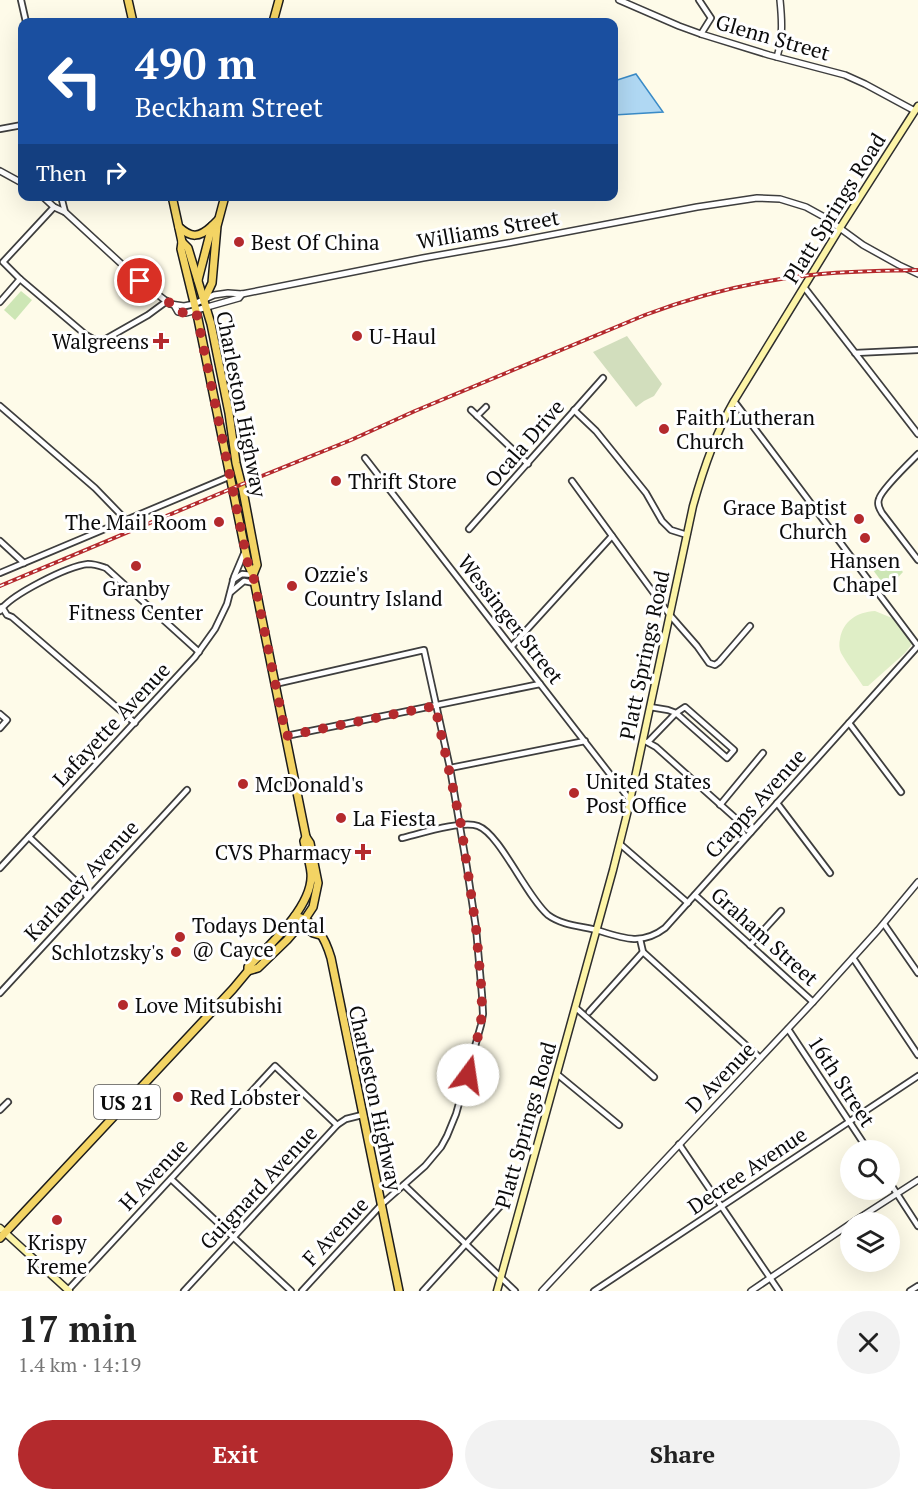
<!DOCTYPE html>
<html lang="en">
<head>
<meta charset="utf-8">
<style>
  body { margin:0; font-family:"PT Serif",serif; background:#f2f2f2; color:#222; height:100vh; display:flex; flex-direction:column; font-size:22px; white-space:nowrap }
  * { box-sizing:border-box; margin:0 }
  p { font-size:20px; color:#767676 }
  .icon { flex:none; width:33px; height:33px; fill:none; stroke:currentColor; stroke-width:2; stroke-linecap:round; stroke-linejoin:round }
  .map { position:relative; height:1291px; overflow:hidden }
  .drawer { display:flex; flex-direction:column; background:#fff; flex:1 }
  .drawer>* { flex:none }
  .guide { position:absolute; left:18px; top:18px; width:600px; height:183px; border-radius:12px; box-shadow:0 6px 24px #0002; background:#1a4fa0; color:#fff; overflow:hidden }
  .tools { position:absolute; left:840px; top:1140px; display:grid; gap:12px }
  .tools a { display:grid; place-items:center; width:60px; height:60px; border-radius:50%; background:#fff; box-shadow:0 6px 24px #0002; font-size:30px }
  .pin { position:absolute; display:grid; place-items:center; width:51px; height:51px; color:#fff; margin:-26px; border:3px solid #fff; border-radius:50%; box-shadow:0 2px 6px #0007 }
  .me { position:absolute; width:66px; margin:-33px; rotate:14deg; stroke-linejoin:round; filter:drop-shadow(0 0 4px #0008) }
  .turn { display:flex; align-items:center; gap:21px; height:126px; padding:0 18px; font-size:27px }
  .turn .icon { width:78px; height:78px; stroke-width:2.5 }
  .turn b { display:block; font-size:42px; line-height:51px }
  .then { display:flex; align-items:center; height:57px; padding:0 18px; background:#0003; gap:12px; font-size:22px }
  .round { display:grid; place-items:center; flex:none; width:63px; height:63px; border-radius:32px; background:#f2f2f2 }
  .headline { display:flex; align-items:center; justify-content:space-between; height:102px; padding:0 18px }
  h1 { font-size:36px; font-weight:800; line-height:45px }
  .action { display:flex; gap:12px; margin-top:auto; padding:12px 18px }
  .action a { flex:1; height:69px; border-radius:36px; background:#b42a2d; color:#fff; font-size:24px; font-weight:800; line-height:69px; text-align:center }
  .action a+a { background:#f2f2f2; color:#222 }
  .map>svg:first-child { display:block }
  .green { fill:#cde6b5 }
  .cemetery { fill:#d2debd }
  .pitch { fill:#dfeec6 }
  .water { fill:#b0d8f3; stroke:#3a8bc7; stroke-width:1.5 }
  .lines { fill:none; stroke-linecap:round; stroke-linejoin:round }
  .minor-casing { stroke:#3e3e3e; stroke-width:8 }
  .tertiary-casing { stroke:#3e3e3e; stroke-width:8 }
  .secondary-casing { stroke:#2d2d2d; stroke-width:9 }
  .primary-casing { stroke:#1c1c1c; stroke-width:10 }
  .minor { stroke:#fff; stroke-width:4.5 }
  .tertiary { stroke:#fff; stroke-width:5 }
  .secondary { stroke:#fcf4a7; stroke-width:6 }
  .primary { stroke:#f3d464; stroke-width:7 }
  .rail-casing { stroke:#b42a2d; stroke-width:4 }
  .rail { stroke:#fff; stroke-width:1.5; stroke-dasharray:4.5; stroke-linecap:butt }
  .route { stroke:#b42a2d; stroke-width:10; stroke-dasharray:0 18 }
  .poi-dot { fill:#b42a2d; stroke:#fff; stroke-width:2 }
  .labels { text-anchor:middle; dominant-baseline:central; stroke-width:6; stroke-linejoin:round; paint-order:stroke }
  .shield { fill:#fff; stroke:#545454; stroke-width:1.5 }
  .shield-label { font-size:20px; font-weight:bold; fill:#0b0b0b }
  .street-label { font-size:21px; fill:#0b0b0b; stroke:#fff }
  .poi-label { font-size:21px; fill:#0b0b0b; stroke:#fff; text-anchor:start }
</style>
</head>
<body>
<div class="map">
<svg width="918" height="1291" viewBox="0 0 918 1291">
  <rect width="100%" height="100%" fill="#fefbe9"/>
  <g class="green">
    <polygon points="21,291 32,300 15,320 4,310"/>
    <polygon points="889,557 903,572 887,589 873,570"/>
  </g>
  <polygon class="cemetery" points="627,336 662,384 654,396 644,401 636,407 593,352"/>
  <path class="pitch" d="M875,611L892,618L912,644L905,653L868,686H863C856,675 847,664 841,653C839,649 839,643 840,639C843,621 857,612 875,611Z"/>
  <polygon class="water" points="636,74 663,112 614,115 614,81"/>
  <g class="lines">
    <g class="minor-casing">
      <g id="minor">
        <polyline points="21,0 26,22"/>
        <polyline points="699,0 711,18 701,34"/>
        <polyline points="0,129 22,125"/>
        <polyline points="61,196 65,212"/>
        <polyline points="54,207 3,262 20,279 86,335 95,340 104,340 148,315 167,301"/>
        <polyline points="804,287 918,434"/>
        <polyline points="0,302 20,279"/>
        <polyline points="855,353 918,350"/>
        <polyline points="734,401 918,646"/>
        <polyline points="0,406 95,488 126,520"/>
        <polyline points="471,410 528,464"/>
        <polyline points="574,410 596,431 646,493 662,521 671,530 687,535"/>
        <polyline points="477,416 486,407"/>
        <path d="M918,454C910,462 881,490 879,499C877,504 879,508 882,513L918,560"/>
        <polyline points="365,458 630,800"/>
        <polyline points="572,481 669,614 697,646 709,663 715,665 719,662 750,626"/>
        <polyline points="469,529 603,378"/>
        <polyline points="0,541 24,563"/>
        <polyline points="0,573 231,476"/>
        <polyline points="233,580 242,574 253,575"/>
        <polyline points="231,592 244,581 254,583"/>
        <polyline points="2,607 7,615 12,617 135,723"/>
        <path d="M0,611C10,595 68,566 88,564C95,564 100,566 106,568L199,652"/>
        <polyline points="512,646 612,536"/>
        <polyline points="275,684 424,650 450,768 467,868 476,928 482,995 483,1014 481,1025 456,1114 447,1136 441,1147 425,1166 382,1204 302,1291"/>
        <polyline points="0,714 7,720 0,728"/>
        <polyline points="849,723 901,792"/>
        <polyline points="286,736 540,684"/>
        <polyline points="647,742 656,747 751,832"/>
        <polyline points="648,742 676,713 685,707 734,750 727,758 676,713 668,710 650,707"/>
        <polyline points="450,768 585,741"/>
        <polyline points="777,803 830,873"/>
        <polyline points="720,805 763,753"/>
        <polyline points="29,837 82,887 87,897"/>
        <path d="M402,838C419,834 462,820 478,826C500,834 526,896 548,915C563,926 583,926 600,931C625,939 643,945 665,928L918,646"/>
        <polyline points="620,844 688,903"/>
        <polyline points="0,868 195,657 215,629 227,604 234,577 245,551"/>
        <polyline points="695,895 813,1002"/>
        <polyline points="884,924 918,973"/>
        <polyline points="640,939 643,952 760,1058"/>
        <polyline points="750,945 781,911"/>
        <polyline points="853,958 918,1055"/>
        <polyline points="0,993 187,790"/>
        <polyline points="576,1008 654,1077"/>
        <polyline points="589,1012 643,952"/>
        <polyline points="788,1029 868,1150"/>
        <polyline points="557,1074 619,1125"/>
        <polyline points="0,1110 8,1102"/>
        <polyline points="679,1144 779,1291"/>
        <polyline points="171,1179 291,1291"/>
        <polyline points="890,1183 918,1226"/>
        <polyline points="404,1185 515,1291"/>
        <polyline points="68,1290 275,1066 337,1125"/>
        <polyline points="184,1291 337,1125 346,1119 362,1115"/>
        <polyline points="423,1291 505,1201"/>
        <polyline points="594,1291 918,1076"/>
        <polyline points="910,1291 918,1286"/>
      </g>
    </g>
    <g class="tertiary-casing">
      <g id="tertiary">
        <polyline points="619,0 679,26 701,34 769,55 845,75 865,84 915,111"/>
        <path d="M777,57C783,37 782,20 780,0"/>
        <polyline points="0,171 22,183"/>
        <polyline points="42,196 54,207 65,212 140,281 170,304 184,306 194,304 214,295 228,293 242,294 423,258 508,243 697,207 757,198 780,199 806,207 826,218 863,245 899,265 918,274"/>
        <polyline points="174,305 178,312 186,313 239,298 242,294"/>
        <polyline points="853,1222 918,1180"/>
        <polyline points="542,1291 813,1002 878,930 918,882"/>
        <polyline points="751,1291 850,1224"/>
      </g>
    </g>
    <g class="secondary-casing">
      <g id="secondary">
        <polyline points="0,1228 69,1291"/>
        <path d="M497,1291L613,870L628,810L693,506C703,470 715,434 734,401L840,228L918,106"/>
      </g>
    </g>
    <g class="primary-casing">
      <g id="primary">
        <polyline points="128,0 133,22"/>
        <polyline points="273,22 279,0"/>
        <path d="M179,227C191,238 199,238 212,226"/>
        <polyline points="182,242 188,248 211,324 229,413 236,463 243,491 257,565 253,575"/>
        <polyline points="198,280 212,226 218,220"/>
        <polyline points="204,300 212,283 217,226 225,196"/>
        <path d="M295,916C317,922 325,938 331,958L399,1291"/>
        <polyline points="299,923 313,933 320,935"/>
        <polyline points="248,971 258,968 287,940 305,919 313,907 318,883 310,843 306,837"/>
        <path d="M0,1238L233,989L248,971V967C270,945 314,905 311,873C310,862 306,851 304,841L306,837L253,575L248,564L198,319L181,249L182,242L172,196"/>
      </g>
    </g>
    <use href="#minor" class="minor"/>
    <use href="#tertiary" class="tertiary"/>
    <use href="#secondary" class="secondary"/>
    <use href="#primary" class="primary"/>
    <g class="rail-casing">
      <path id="rail" d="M0,586L252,480L351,440L415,411L645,315C698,295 754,281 811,275C846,271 883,271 918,270"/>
    </g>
    <use href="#rail" class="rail"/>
  </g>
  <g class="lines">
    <path class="route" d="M140,281C151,290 171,301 178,312L186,313L196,311L248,564L253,575L286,736L435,706L461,825L476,928L482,995L481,1024L468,1075"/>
  </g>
  <g class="poi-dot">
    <circle cx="239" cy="242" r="6"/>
    <circle cx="357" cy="336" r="6"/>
    <path d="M158 332h6v6h6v6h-6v6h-6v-6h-6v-6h6z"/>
    <circle cx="664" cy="429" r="6"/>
    <circle cx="336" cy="481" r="6"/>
    <circle cx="859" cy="519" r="6"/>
    <circle cx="219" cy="522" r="6"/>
    <circle cx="865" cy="538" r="6"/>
    <circle cx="136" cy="566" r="6"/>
    <circle cx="292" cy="586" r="6"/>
    <circle cx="243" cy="784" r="6"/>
    <circle cx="574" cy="793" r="6"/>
    <circle cx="341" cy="818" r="6"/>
    <path d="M360 843h6v6h6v6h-6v6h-6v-6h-6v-6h6z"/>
    <circle cx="180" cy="937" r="6"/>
    <circle cx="176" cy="952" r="6"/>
    <circle cx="123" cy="1005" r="6"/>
    <circle cx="178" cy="1097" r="6"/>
    <circle cx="57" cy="1220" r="6"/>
  </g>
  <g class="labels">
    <rect class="shield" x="94" y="1085" width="66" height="34" rx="4.5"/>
    <g class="shield-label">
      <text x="127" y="1102">US 21</text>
    </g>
    <g class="street-label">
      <text transform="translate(773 37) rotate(16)">Glenn Street</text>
      <text transform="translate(834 208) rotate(-58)">Platt Springs Road</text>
      <text transform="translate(488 229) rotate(-10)">Williams Street</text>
      <text transform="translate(242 404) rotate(79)">Charleston Highway</text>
      <text transform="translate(524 443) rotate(-49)">Ocala Drive</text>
      <text transform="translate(511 619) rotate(52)">Wessinger Street</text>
      <text transform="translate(644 655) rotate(-78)">Platt Springs Road</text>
      <text transform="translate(111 724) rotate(-47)">Lafayette Avenue</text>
      <text transform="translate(755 803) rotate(-48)">Crapps Avenue</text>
      <text transform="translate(81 880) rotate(-47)">Karlaney Avenue</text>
      <text transform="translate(765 936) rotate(42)">Graham Street</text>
      <text transform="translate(720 1077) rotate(-46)">D Avenue</text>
      <text transform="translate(842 1081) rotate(57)">16th Street</text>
      <text transform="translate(376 1098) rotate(78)">Charleston Highway</text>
      <text transform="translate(525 1125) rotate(-74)">Platt Springs Road</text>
      <text transform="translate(747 1170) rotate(-34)">Decree Avenue</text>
      <text transform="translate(153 1174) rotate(-47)">H Avenue</text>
      <text transform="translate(258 1187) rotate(-47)">Guignard Avenue</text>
      <text transform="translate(335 1231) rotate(-47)">F Avenue</text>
    </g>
    <g class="poi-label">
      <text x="251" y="242">Best Of China</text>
      <text x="369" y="336">U-Haul</text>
      <text x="149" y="341" text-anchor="end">Walgreens</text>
      <text x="676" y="417">Faith Lutheran<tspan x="676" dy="24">Church</tspan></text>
      <text x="348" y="481">Thrift Store</text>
      <text x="847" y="507" text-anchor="end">Grace Baptist<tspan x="847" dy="24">Church</tspan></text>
      <text x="207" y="522" text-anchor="end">The Mail Room</text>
      <text x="865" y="560" text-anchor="middle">Hansen<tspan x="865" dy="24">Chapel</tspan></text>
      <text x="304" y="574">Ozzie's<tspan x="304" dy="24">Country Island</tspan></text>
      <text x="136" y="588" text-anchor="middle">Granby<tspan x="136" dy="24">Fitness Center</tspan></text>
      <text x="586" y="781">United States<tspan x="586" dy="24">Post Office</tspan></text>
      <text x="255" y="784">McDonald's</text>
      <text x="353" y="818">La Fiesta</text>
      <text x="351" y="852" text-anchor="end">CVS Pharmacy</text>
      <text x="192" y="925">Todays Dental<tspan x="192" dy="24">@ Cayce</tspan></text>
      <text x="164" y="952" text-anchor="end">Schlotzsky's</text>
      <text x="135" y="1005">Love Mitsubishi</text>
      <text x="190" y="1097">Red Lobster</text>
      <text x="57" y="1242" text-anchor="middle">Krispy<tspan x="57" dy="24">Kreme</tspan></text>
    </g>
  </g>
</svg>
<div class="tools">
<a><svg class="icon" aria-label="search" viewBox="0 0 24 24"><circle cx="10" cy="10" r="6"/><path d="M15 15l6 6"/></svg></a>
<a><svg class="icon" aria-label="layers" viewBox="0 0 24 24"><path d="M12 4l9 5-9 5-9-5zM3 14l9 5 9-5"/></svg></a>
</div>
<div class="pin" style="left:140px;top:281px;background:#d93025"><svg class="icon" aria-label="arrive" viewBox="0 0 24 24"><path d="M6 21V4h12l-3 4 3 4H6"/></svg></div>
<svg class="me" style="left:468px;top:1075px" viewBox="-20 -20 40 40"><circle r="19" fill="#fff"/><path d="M0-13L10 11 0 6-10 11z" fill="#b42a2d"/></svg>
<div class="guide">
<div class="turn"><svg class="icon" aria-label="left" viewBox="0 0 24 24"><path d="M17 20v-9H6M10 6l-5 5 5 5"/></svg><div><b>490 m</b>Beckham Street</div></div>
<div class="then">Then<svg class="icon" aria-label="right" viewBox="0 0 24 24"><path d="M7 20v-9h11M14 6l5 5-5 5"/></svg></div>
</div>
</div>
<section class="drawer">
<div class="headline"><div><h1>17 min</h1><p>1.4 km · 14:19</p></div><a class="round"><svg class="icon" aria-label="close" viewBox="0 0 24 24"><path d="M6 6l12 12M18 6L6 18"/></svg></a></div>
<div class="action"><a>Exit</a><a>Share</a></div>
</section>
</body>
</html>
